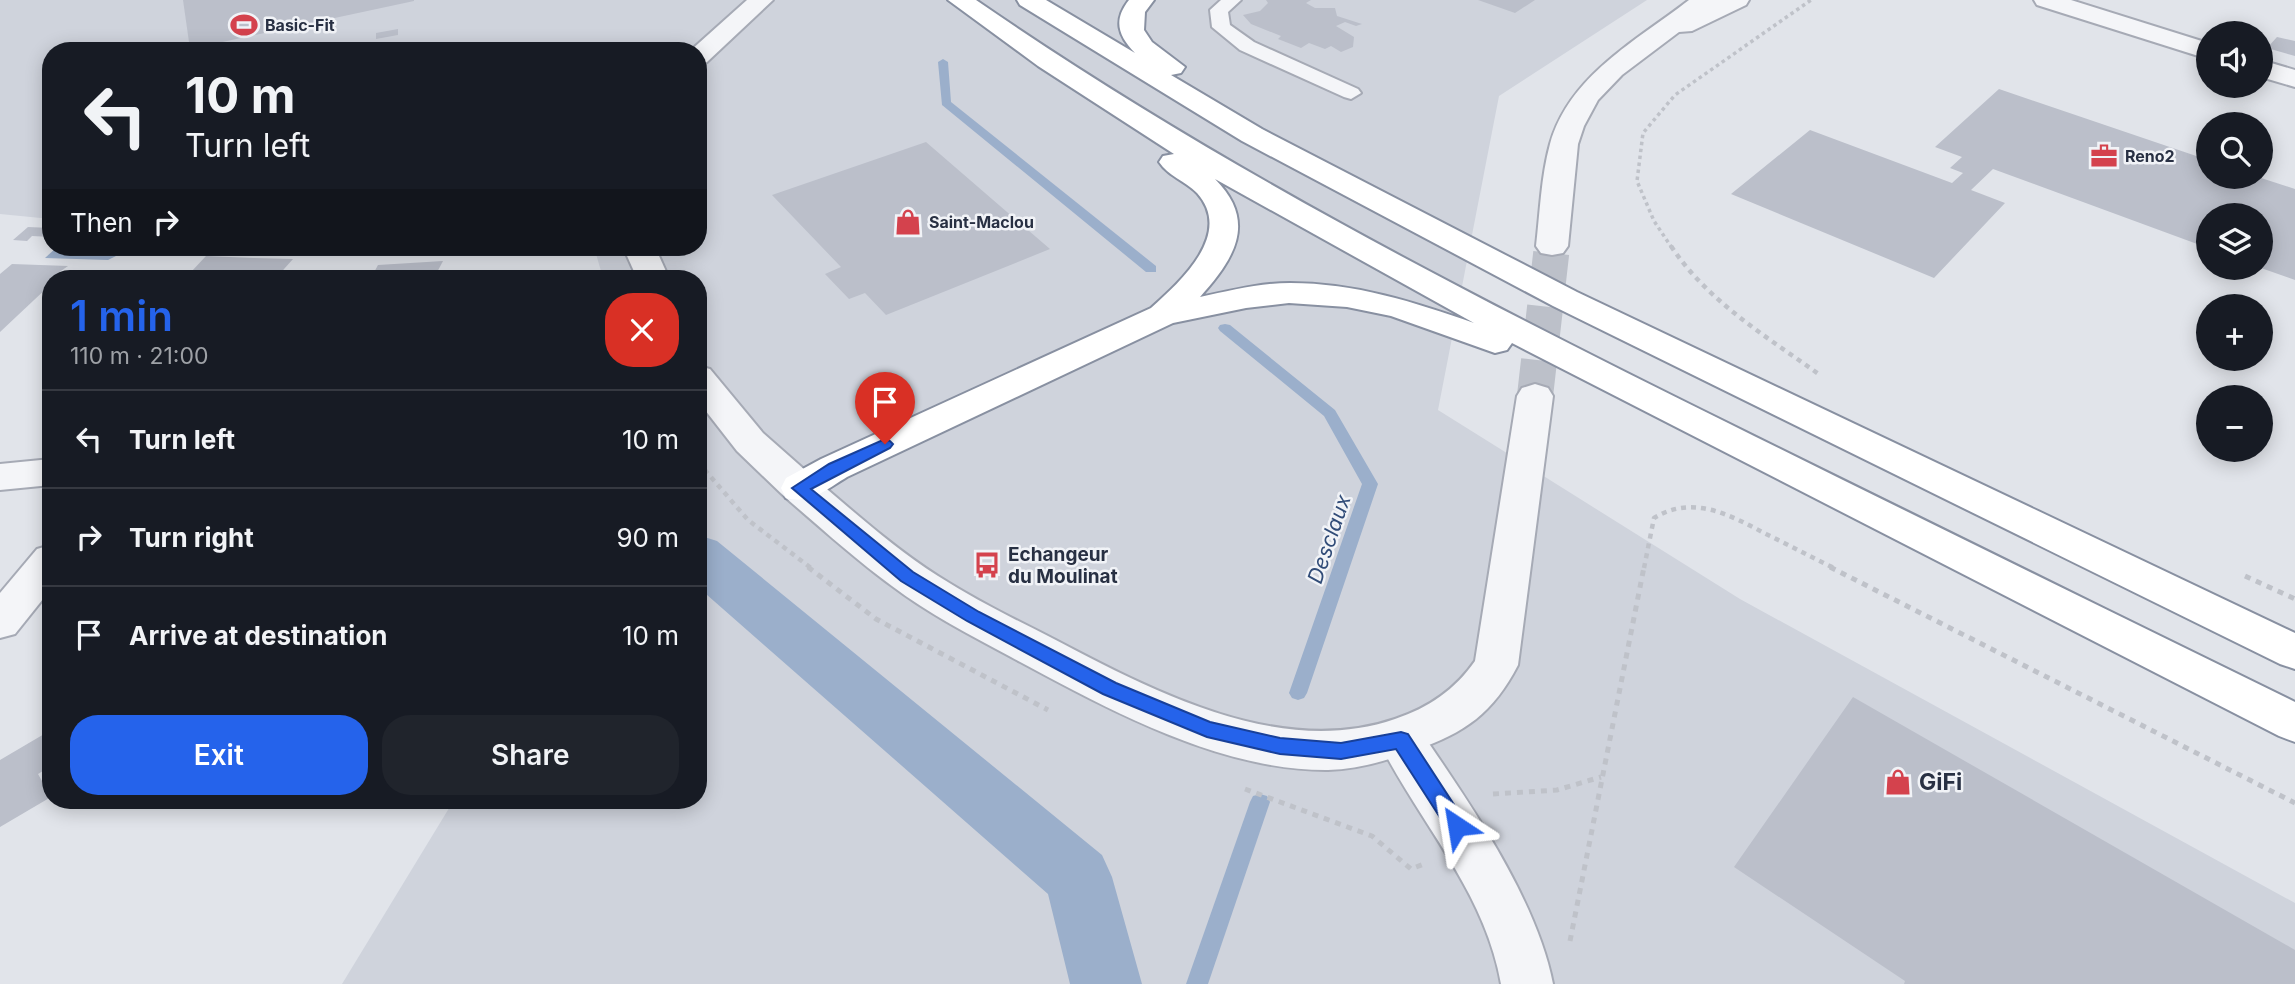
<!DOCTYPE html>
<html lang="en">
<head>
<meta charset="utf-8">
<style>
  body { margin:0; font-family:Inter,sans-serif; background:#20242c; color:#f1f3f6; height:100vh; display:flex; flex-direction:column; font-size:26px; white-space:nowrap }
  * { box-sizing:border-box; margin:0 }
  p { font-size:23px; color:#9ea1a6 }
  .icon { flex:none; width:38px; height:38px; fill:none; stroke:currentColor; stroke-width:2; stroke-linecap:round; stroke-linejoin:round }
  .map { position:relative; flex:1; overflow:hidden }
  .details { position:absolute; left:42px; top:270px; width:665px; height:539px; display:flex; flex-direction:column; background:#171b24; border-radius:28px; box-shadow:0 4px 18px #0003 }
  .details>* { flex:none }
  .hud { position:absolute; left:42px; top:42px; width:665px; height:214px; border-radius:28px; box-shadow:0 4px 18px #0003; background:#171b24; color:#f1f3f6; overflow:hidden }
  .tools { position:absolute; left:2196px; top:21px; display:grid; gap:14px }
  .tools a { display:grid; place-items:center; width:77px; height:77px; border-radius:50%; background:#171b24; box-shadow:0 4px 18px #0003; font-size:35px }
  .pin { position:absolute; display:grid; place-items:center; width:60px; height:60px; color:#fff; margin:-72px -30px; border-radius:50% 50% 50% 0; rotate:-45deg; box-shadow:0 0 7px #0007 }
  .pin .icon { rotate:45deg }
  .me { position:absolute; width:77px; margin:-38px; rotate:327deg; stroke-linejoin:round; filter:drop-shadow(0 0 5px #0008) }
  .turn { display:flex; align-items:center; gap:24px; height:147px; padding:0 28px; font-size:32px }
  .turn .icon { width:91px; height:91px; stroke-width:2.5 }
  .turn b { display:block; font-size:49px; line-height:60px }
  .then { display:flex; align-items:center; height:66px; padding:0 28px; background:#0003; gap:14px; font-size:26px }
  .round { display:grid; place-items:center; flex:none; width:74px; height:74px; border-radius:28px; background:#20242c }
  .overview { display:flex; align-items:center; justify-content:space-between; height:119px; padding:0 28px }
  h1 { font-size:42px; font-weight:600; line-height:52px; color:#2563eb }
  .action { display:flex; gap:14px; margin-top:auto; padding:14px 28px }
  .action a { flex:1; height:80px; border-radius:28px; background:#2563eb; color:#fff; font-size:28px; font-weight:600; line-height:80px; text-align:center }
  .action a+a { background:#20242c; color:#f1f3f6 }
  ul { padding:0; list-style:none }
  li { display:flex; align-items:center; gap:21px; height:98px; padding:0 28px; border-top:2px solid #363941 }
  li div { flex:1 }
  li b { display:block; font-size:26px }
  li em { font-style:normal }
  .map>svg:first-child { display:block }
  .built { fill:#cfd3dc }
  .water { fill:#9bafcb }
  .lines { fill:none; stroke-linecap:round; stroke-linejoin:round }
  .stream { fill:#9bafcb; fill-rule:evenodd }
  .canal { fill:#9bafcb; fill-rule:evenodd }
  .building { fill:#bbbfca }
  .tertiary-tunnel { stroke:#bcc0c9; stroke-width:36; stroke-dasharray:36 18; stroke-linecap:butt }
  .service-casing { stroke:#a6aab5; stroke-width:4 }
  .minor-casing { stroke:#a6aab5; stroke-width:4 }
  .tertiary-casing { stroke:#a6aab5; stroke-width:4 }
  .trunk-casing { stroke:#8890a1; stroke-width:4 }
  .path-far2 { stroke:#bfc2c9; stroke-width:3.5; stroke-dasharray:3.5 3.5; stroke-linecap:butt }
  .path-far1 { stroke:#bfc2c9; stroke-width:4.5; stroke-dasharray:5 5; stroke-linecap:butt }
  .path { stroke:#bfc2c9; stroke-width:5; stroke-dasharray:6 6; stroke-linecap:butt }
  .service { fill:#f4f5f8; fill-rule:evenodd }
  .minor { fill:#f4f5f8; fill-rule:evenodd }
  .tertiary { fill:#f4f5f8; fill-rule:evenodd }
  .trunk { fill:#fff; fill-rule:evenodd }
  .route { fill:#2563eb; stroke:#184099; stroke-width:2 }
  .labels { text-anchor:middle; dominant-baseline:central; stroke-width:5; stroke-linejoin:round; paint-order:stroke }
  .far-poi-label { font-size:16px; font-weight:bold; fill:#283043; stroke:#f1f3f7; text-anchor:start }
  .poi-label { font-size:19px; font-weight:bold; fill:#283043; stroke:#f1f3f7; text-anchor:start }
  .water-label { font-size:21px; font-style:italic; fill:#314c78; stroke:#f1f3f7 }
  .near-poi-label { font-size:23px; font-weight:bold; fill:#283043; stroke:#f1f3f7; text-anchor:start }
</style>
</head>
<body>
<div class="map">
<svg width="2295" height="984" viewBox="0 0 2295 984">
  <rect width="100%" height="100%" fill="#e1e4ea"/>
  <polygon class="built" points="0,0 1647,0 1499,96 1438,410 1740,599 2295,903 2295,984 342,984 454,800 698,800 698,278 603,278 594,247 698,247 698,51 51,51 51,219 0,214"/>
  <polygon class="water" points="57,247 125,247 124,252 108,260 45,258"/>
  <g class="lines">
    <g class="stream">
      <polygon points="943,59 948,62 951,102 1156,266 1156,272 1146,272 942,105 938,62"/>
      <polygon points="1225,324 1230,325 1335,410 1378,484 1307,693 1304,698 1298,700 1292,698 1289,693 1362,484 1324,416 1220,331 1218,328 1220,325"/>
      <polygon points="1260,794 1267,796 1270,802 1208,984 1186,984 1250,802 1253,796"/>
    </g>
    <polygon class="canal" points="698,535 717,541 1102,855 1112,877 1142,984 1070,984 1048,894 698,587"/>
  </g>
  <g class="building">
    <polygon points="183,0 414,0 414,1 190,49"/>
    <polygon points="1266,0 1311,0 1306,3 1315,8 1335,8 1337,16 1362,24 1356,26 1345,22 1336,26 1354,37 1353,47 1341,52 1331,46 1325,49 1309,43 1301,48 1278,39 1281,36 1251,24 1243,15 1260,11 1268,3"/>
    <polygon points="1478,0 1535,0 1515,13"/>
    <polygon points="398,29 398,35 376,39 376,33"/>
    <polygon points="2277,37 2295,41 2295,56 2267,48"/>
    <polygon points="1999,89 2208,160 2208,177 2258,177 2295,189 2295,280 2261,268 2261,215 2208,215 2208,248 1993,169 1971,190 2005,203 1934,278 1731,194 1810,130 1952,183 1963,173 1950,168 1962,157 1935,147"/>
    <polygon points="926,142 1050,249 886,315 865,293 849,299 825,274 841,267 772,195"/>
    <polygon points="28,227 51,228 51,237 32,236 27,241 13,240"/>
    <polygon points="206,256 253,258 293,259 276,278 164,278 171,271 191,272"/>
    <polygon points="443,261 434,278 371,278 378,265"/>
    <polygon points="12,264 68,266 51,278 46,285 50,285 0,332 0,274"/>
    <polygon points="1853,697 2295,950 2295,984 1904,984 1905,981 1734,867"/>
    <polygon points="51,730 51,766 38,774 51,797 0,827 0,760"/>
  </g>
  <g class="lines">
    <polyline class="tertiary-tunnel" points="1535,396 1552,246"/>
    <g class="service-casing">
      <polygon id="service" points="1221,0 1241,0 1228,12 1230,25 1254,42 1358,89 1361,93 1351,99 1344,97 1240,50 1212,27 1210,10"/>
    </g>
    <g class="minor-casing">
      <g id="minor">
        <polygon points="747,0 773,0 707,62 698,65 698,51 690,51"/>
        <polygon points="2034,0 2071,0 2208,43 2208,59 2037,5"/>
        <polygon points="2261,60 2295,70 2295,87 2261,77"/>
        <polygon points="623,247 655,247 669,278 637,278"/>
        <polygon points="698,366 710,369 763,433 814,478 819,488 814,498 800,502 786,498 737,451 698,401"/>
        <polygon points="51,459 51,485 0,490 0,464"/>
        <polygon points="51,545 51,589 15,634 0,638 0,593 37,549"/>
        <path d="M1401,721L1417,726C1467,799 1536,897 1553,984H1501C1485,891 1418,821 1378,740L1385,726Z"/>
      </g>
    </g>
    <g class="tertiary-casing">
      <g id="tertiary">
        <path d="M1689,0H1749L1746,5L1692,31L1679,32L1622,75L1598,100L1584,126L1578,144L1568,246L1563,253L1552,255L1541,253L1536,246C1540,212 1541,177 1550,144C1569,76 1636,41 1689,0Z"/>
        <path d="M1535,384L1548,388L1553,396L1518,665C1493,713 1465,733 1415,750C1387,761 1359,769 1328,770C1219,771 1104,707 1011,657C970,635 929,614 892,586C855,559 821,528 786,498L781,488L786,478L800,474L814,478C854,512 894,548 938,576C974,599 1012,618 1050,637C1151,690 1279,759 1395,719C1428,708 1455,690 1475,661L1517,396L1522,388Z"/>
      </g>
    </g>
    <g class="trunk-casing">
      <g id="trunk">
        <path d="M948,0H976C1217,166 1467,294 1728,423C1917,517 2106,609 2295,702V742L2279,736L1512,343L1507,350L1495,353L1391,316L1347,307L1289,303L1246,308L1173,323L847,477C827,489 810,505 786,498L781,488L786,478L821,459L1151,308C1180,282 1234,234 1197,193C1185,181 1168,176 1159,162L1163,156L1174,154L1038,66ZM1215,179L1474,323C1414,302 1355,283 1290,283C1260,283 1229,291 1200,297C1234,259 1258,222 1215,179Z"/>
        <path d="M1017,0H1046L1135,53C1118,36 1113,20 1129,0H1154L1145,12L1144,30L1152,42L1185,67L1181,73L1171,75L1262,129L1577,292L2295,633V669L2280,664L1553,306L1242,141L1020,5Z"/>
      </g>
    </g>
    <polyline class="path-far2" points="1672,248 1654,221 1637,181 1643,133 1675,95 1811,0"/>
    <g class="path-far1">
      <path d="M1671,246C1707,301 1767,337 1820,375"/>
      <polyline points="698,462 748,520 811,568"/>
      <path d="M1644,568L1654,518C1693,494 1730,515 1766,534C1789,545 1811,557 1834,568"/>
    </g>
    <g class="path">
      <polyline points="808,567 876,619 1048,710"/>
      <polyline points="1830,567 2295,803"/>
      <polyline points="2245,576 2295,599"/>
      <polyline points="1245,789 1372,836 1411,869 1424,864"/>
      <polyline points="1493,794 1557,790 1601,777"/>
      <polyline points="1570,941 1644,567"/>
    </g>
    <use href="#service" class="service"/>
    <use href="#minor" class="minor"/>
    <use href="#tertiary" class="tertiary"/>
    <use href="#trunk" class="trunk"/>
  </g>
  <polygon class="route" points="885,439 890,441 893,444 890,448 811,489 913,572 979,612 1116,683 1210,722 1280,738 1341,743 1401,732 1408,734 1464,820 1467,826 1464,833 1457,835 1450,833 1396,749 1341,759 1280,754 1207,737 1103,694 967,621 901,581 792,488 829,464"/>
  <defs>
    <g id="stadium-bare" transform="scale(2.1)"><path d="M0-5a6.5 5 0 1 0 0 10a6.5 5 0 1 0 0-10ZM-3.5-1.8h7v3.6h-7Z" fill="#d4424d" stroke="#f1f3f7" stroke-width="2.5" paint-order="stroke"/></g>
    <g id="office-bare" transform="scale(2.1)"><path d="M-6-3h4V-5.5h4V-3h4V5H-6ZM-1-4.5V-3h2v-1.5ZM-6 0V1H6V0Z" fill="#d4424d" stroke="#f1f3f7" stroke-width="2.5" paint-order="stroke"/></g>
    <g id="shop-bare" transform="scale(2.1)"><path d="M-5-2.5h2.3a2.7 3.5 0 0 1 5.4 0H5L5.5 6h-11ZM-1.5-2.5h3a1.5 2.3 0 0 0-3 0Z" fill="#d4424d" stroke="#f1f3f7" stroke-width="2.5" paint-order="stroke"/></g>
    <g id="bus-bare" transform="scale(2.1)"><path d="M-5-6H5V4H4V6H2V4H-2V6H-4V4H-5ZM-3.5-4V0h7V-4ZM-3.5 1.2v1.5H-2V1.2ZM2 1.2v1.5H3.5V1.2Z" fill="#d4424d" stroke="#f1f3f7" stroke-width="2.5" paint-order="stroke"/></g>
  </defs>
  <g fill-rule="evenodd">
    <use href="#stadium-bare" x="244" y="25"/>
    <use href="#office-bare" x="2104" y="156"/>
    <use href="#shop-bare" x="908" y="222"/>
    <use href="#bus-bare" x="987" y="565"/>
    <use href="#shop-bare" x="1898" y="782"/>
  </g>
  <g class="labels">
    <g class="far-poi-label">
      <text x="265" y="25">Basic-Fit</text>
      <text x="2125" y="156">Reno2</text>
      <text x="929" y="222">Saint-Maclou</text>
    </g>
    <g class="poi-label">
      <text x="1008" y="554">Echangeur<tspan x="1008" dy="22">du Moulinat</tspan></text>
    </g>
    <g class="water-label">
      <text transform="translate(1329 539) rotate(-71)">Desclaux</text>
    </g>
    <g class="near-poi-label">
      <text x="1919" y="782">GiFi</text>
    </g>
  </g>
</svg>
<div class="tools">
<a><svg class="icon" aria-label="sound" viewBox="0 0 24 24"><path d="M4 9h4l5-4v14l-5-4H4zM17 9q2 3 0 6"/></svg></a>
<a><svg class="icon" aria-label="search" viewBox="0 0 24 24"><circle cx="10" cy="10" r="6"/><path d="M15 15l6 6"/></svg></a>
<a><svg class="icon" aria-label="layers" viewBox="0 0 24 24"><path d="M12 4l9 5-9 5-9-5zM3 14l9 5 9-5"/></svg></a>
<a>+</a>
<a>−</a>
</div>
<div class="pin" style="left:885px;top:444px;background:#d93025"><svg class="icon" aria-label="arrive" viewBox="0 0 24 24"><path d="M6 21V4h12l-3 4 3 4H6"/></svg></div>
<svg class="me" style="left:1457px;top:826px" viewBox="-20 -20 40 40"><path d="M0-17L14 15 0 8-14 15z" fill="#2563eb" stroke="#fff" stroke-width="4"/></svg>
<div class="hud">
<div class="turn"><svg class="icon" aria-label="left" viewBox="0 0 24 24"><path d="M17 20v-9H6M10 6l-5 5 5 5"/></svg><div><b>10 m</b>Turn left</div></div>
<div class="then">Then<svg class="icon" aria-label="right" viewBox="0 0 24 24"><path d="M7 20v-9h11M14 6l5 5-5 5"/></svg></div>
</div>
<section class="details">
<div class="overview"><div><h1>1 min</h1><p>110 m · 21:00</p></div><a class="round" style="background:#d93025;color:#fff"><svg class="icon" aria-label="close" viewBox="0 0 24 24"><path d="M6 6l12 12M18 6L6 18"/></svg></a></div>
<ul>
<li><svg class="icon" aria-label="left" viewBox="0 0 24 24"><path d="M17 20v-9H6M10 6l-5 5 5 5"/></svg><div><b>Turn left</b></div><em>10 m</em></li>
<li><svg class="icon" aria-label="right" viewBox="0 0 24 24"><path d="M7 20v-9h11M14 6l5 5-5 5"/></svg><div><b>Turn right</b></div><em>90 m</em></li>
<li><svg class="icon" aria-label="arrive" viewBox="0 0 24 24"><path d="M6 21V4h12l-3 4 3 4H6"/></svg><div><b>Arrive at destination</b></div><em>10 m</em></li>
</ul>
<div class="action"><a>Exit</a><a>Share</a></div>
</section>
</div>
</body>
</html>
